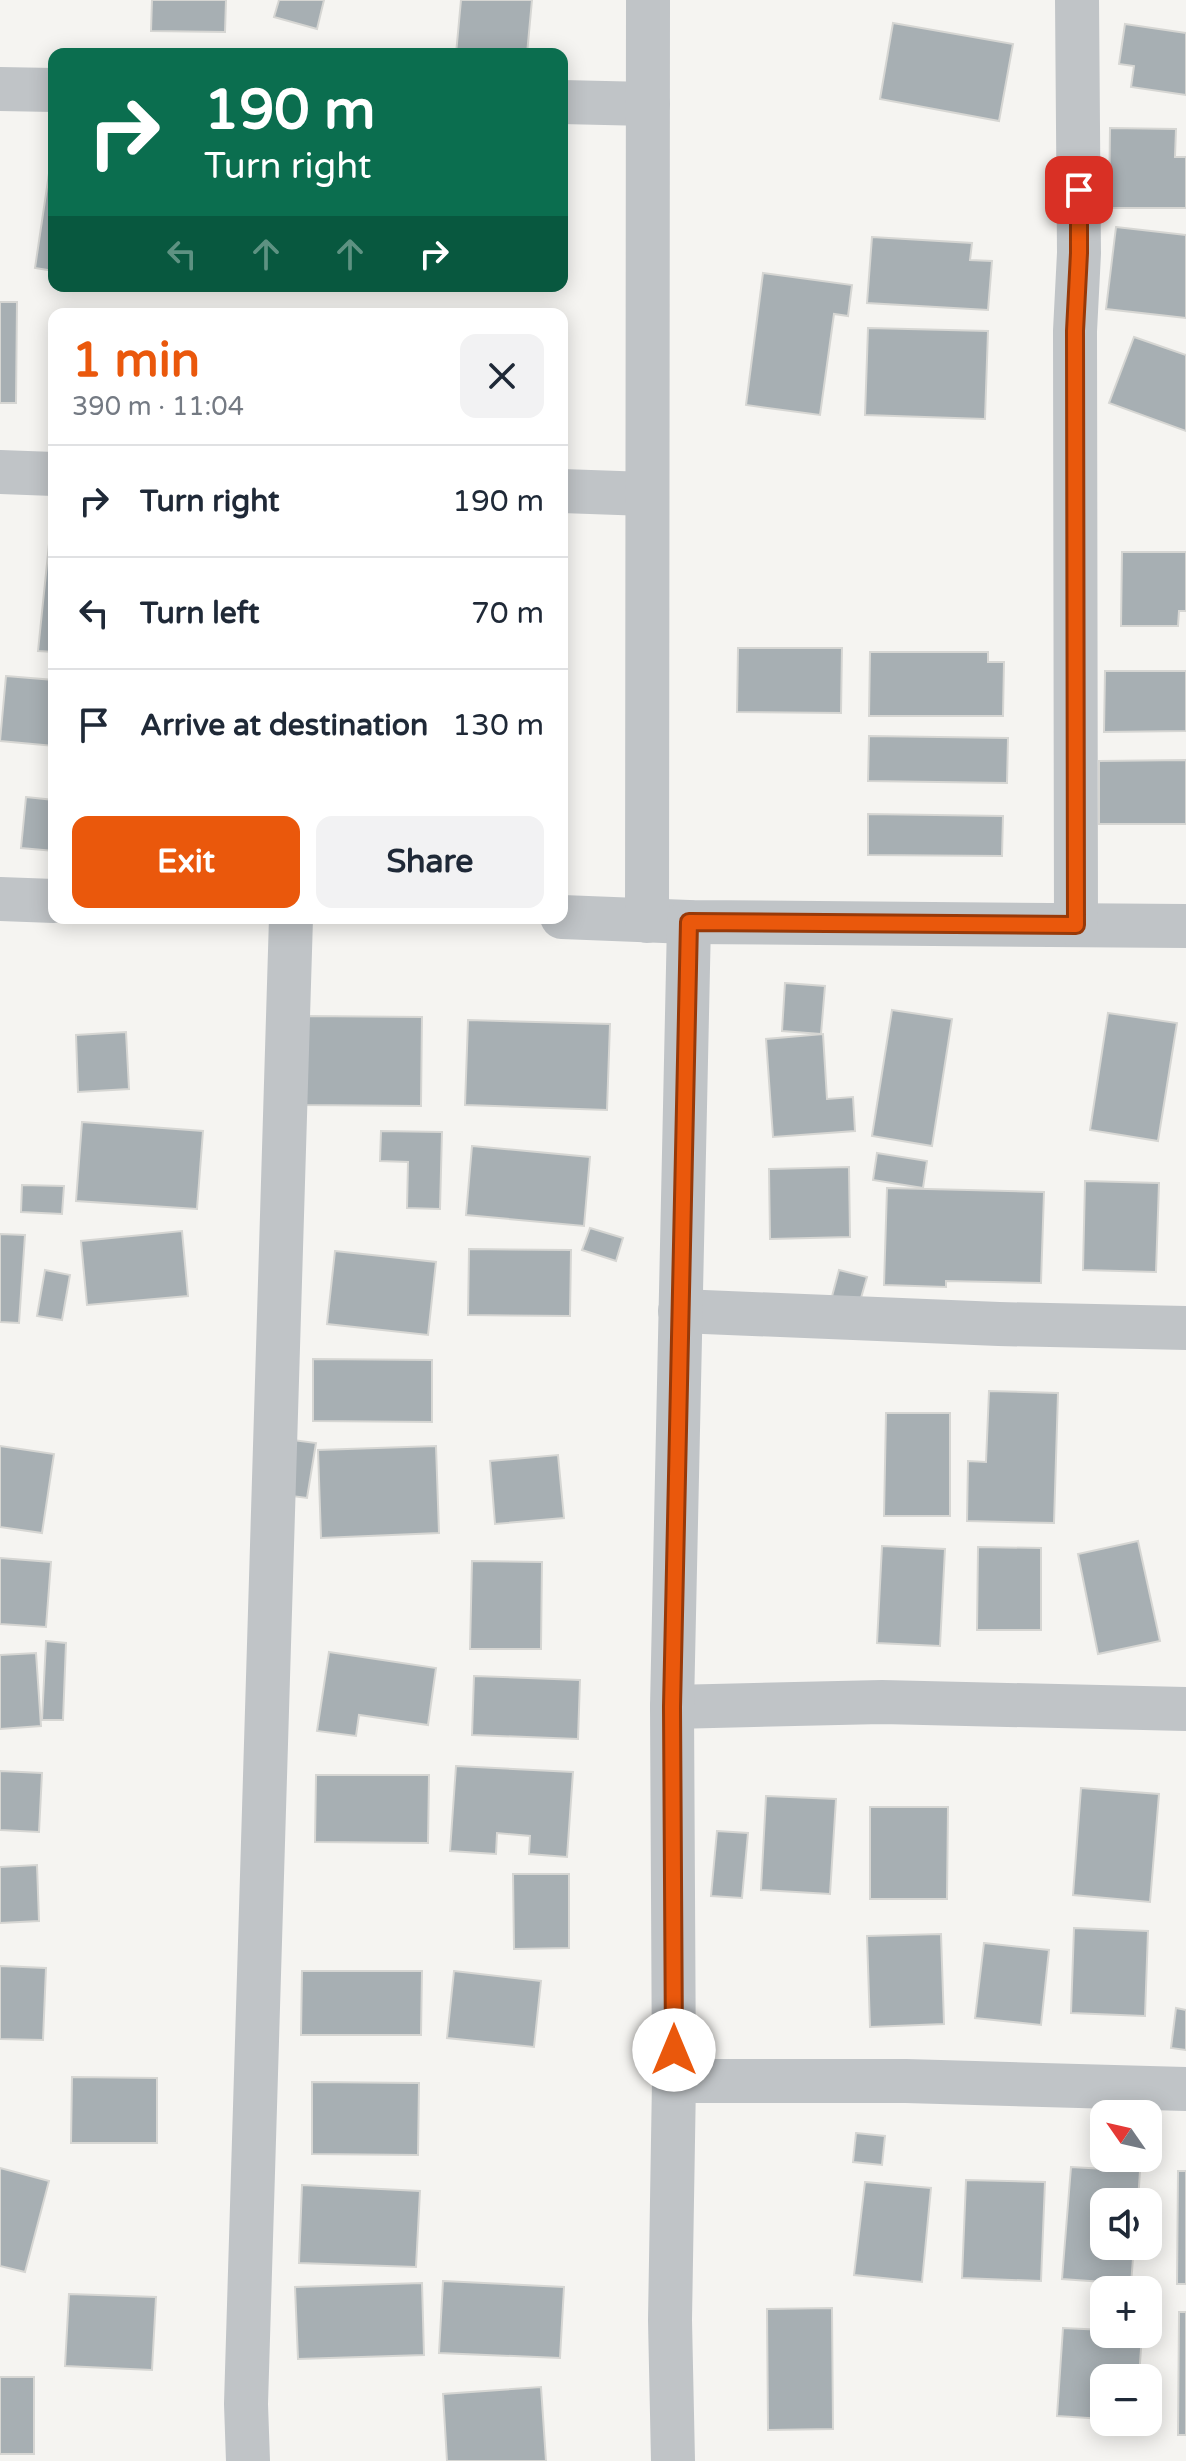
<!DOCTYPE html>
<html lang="en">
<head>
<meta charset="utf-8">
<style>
  body { margin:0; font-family:"Varela Round",sans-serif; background:#f2f2f3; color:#1f2937; height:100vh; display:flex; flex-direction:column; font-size:30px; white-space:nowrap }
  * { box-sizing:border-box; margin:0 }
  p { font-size:26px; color:#747a83 }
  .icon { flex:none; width:44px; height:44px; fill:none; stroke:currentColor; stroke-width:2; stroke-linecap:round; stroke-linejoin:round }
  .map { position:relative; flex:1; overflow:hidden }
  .drawer { position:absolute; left:48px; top:308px; width:520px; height:616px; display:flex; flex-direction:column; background:#fff; border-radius:16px; box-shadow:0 4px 20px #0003 }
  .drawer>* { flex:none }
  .guide { position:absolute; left:48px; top:48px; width:520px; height:244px; border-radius:16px; box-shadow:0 4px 20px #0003; background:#0b6e4f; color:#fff; overflow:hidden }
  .needle { width:52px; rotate:304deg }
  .tools { position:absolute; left:1090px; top:2100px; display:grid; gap:16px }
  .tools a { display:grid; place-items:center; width:72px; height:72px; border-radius:16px; background:#fff; box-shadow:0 4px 20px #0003; font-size:40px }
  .pin { position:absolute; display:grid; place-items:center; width:68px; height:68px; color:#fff; margin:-34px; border-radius:16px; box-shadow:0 4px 12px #0006 }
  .me { position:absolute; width:88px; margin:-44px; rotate:0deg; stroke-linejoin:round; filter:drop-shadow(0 0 6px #0008) }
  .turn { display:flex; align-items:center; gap:28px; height:168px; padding:0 24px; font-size:36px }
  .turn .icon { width:104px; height:104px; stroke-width:2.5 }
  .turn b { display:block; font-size:56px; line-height:68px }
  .lanes { display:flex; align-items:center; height:76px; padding:0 24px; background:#0003; justify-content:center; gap:40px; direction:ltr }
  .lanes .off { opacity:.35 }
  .round { display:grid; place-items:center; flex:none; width:84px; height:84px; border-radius:16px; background:#f2f2f3 }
  .summary { display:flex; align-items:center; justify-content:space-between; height:136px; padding:0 24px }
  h1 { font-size:48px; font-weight:700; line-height:60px; color:#ea580c }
  .button { display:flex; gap:16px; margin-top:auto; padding:16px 24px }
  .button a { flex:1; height:92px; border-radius:16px; background:#ea580c; color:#fff; font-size:32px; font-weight:700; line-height:92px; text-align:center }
  .button a+a { background:#f2f2f3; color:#1f2937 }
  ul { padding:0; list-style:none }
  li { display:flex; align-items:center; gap:24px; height:112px; padding:0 24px; border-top:2px solid #e0e1e3 }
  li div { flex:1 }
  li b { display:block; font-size:30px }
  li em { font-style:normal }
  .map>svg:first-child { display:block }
  .building { fill:#a7afb3; stroke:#d6d6d3; stroke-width:2 }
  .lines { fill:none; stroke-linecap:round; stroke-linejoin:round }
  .minor { stroke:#c0c4c7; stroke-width:44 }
  .route-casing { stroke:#983908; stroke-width:20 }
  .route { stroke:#ea580c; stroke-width:14 }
</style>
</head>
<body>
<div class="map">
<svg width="1186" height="2461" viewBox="0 0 1186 2461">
  <rect width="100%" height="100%" fill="#f5f4f1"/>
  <g class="building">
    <polygon points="152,0 226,0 225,32 151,31"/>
    <polygon points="279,0 324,0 317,29 274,17"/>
    <polygon points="461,0 532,0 527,54 456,54"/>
    <polygon points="893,23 1013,44 999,121 880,99"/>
    <polygon points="1125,24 1186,33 1186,95 1131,87 1134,66 1119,64"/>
    <polygon points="1110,128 1176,129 1175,157 1186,157 1186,208 1109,208"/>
    <polygon points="51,160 54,160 54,271 35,268"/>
    <polygon points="1116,227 1186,235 1186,318 1106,309"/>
    <polygon points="872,237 972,243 970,260 992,261 988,310 867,303"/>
    <polygon points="763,273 852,285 848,316 834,314 820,415 746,405"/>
    <polygon points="478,286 541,286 541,289"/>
    <polygon points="0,302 17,302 16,403 0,403"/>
    <polygon points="164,310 218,314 164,314"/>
    <polygon points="868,328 988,331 985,419 865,415"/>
    <polygon points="1134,337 1186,355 1186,431 1109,403"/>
    <polygon points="49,544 54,545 54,652 38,651"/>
    <polygon points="1122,552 1186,552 1186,611 1179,611 1178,626 1121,626"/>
    <polygon points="738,648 842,648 841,713 737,712"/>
    <polygon points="870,652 988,652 988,662 1004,662 1003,716 869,716"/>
    <polygon points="1105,671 1186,671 1186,731 1104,732"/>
    <polygon points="6,676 54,680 54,746 0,741"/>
    <polygon points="869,736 1008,738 1007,783 868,781"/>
    <polygon points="1186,760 1186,824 1099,824 1099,761"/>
    <polygon points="26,797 54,800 54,851 21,848"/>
    <polygon points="868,814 1003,816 1002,856 868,855"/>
    <polygon points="785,983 825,986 821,1034 782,1031"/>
    <polygon points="892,1010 952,1019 932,1146 872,1136"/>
    <polygon points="1108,1013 1177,1023 1158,1141 1090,1130"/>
    <polygon points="304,1016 422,1017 421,1106 303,1105"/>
    <polygon points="468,1020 610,1024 607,1110 465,1105"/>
    <polygon points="126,1032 129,1089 78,1092 76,1035"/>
    <polygon points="823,1034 827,1099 853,1097 855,1131 773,1137 766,1039"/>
    <polygon points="82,1122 203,1131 197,1209 76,1201"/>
    <polygon points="381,1131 442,1132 440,1209 407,1208 408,1162 380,1161"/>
    <polygon points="472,1146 590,1157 584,1226 466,1215"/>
    <polygon points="877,1153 927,1161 923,1188 873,1180"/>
    <polygon points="849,1167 850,1237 770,1239 769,1169"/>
    <polygon points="1085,1181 1159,1183 1156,1272 1083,1270"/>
    <polygon points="22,1185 64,1186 62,1214 21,1212"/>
    <polygon points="887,1188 1044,1192 1041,1283 946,1281 946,1287 884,1285"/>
    <polygon points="590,1228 623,1238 616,1261 582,1250"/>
    <polygon points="182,1231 188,1296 87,1305 81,1241"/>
    <polygon points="0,1234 25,1235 19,1323 0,1322"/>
    <polygon points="469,1249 571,1250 570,1316 468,1315"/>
    <polygon points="335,1251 436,1262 428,1335 327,1324"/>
    <polygon points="45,1270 70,1275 62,1320 37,1316"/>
    <polygon points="839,1270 867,1277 857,1312 830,1304"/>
    <polygon points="313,1359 432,1360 432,1422 313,1421"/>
    <polygon points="989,1391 1058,1393 1054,1523 967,1521 968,1461 986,1462"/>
    <polygon points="886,1413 950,1413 950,1516 884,1516"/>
    <polygon points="285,1439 316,1443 307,1498 276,1494"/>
    <polygon points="0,1446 54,1454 42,1533 0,1527"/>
    <polygon points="436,1446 439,1533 321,1538 318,1450"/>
    <polygon points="558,1455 564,1518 495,1524 490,1461"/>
    <polygon points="1138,1541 1160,1641 1098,1654 1078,1554"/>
    <polygon points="882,1546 945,1549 940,1646 877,1643"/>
    <polygon points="978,1547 1041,1548 1041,1630 977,1630"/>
    <polygon points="0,1558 51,1562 46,1627 0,1624"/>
    <polygon points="472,1561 542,1562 541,1649 470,1649"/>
    <polygon points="46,1641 66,1643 63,1720 42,1720"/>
    <polygon points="329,1652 436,1668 428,1725 359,1715 356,1736 317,1731"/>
    <polygon points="36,1653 41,1726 0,1729 0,1655"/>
    <polygon points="474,1676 580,1680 578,1739 472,1735"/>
    <polygon points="456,1766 573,1772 567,1857 529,1854 530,1836 497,1833 496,1854 450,1851"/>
    <polygon points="0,1771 42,1773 39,1832 0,1830"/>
    <polygon points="316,1775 429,1775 428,1843 315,1842"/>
    <polygon points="1081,1788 1159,1794 1150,1902 1073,1895"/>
    <polygon points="766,1796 836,1799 830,1894 761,1890"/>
    <polygon points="870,1807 948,1807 947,1899 870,1899"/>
    <polygon points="717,1831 748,1833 742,1898 711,1896"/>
    <polygon points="37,1865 39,1921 0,1923 0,1867"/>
    <polygon points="513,1874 569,1874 569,1948 514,1949"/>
    <polygon points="1074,1928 1148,1931 1145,2016 1071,2013"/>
    <polygon points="941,1934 944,2024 870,2027 867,1936"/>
    <polygon points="984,1943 1049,1950 1041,2025 975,2018"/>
    <polygon points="0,1966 46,1968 43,2040 0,2039"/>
    <polygon points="302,1971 422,1971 421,2035 301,2035"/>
    <polygon points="454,1971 541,1981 534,2047 447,2038"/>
    <polygon points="1176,2008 1186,2010 1186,2050 1171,2048"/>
    <polygon points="72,2077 157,2078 157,2143 71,2143"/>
    <polygon points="312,2082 419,2083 418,2155 312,2154"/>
    <polygon points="856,2133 885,2136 882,2165 853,2162"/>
    <polygon points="1071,2167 1140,2171 1138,2202 1104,2202 1104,2246 1134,2246 1131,2284 1062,2279"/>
    <polygon points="0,2168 49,2181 25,2272 0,2266"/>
    <polygon points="1178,2171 1186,2171 1186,2284 1177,2284"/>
    <polygon points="966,2180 1045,2182 1041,2281 962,2278"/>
    <polygon points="865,2182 931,2188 922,2282 854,2275"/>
    <polygon points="302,2185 420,2191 416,2267 299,2263"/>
    <polygon points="443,2281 564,2287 560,2358 439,2353"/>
    <polygon points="422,2283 424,2355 298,2359 295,2287"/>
    <polygon points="69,2294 156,2297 152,2370 65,2366"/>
    <polygon points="832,2308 833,2429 768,2430 767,2309"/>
    <polygon points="1179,2312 1186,2312 1186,2435 1178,2435"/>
    <polygon points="1063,2328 1104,2330 1104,2334 1142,2334 1139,2378 1104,2378 1104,2419 1057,2416"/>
    <rect x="0" y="2377" width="34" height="77"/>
    <polygon points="541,2387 546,2461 447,2461 443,2394"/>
  </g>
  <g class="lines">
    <g class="minor">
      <polyline points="0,89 54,90"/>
      <polyline points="562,102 648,104"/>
      <polyline points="0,472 54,474"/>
      <polyline points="562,491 647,494"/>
      <polyline points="0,899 54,901"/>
      <polyline points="562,917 689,922 1186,926"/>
      <polyline points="647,921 648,0"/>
      <polyline points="1076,925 1075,331 1079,253 1077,0"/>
      <polyline points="680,1311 999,1324 1186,1328"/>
      <polyline points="672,1707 882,1702 1186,1709"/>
      <polyline points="674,2081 906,2081 1186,2089"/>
      <polyline points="248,2461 246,2404 291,918"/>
      <polyline points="673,2461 670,2320 674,2081 672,1707 689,922"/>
    </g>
  </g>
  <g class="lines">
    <g class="route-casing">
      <polyline id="route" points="674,2050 672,1707 689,922 1076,925 1075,331 1079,253 1079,190"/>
    </g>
    <use href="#route" class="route"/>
  </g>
</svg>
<div class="tools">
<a><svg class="needle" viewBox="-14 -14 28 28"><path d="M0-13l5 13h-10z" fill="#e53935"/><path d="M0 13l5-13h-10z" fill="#747a83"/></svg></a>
<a><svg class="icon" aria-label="sound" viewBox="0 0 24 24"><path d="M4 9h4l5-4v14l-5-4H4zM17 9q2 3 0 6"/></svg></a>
<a>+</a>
<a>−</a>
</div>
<div class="pin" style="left:1079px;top:190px;background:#d93025"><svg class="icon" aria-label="arrive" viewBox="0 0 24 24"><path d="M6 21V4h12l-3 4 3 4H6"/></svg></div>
<svg class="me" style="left:674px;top:2050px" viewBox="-20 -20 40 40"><circle r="19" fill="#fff"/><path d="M0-13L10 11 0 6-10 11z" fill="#ea580c"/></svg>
<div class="guide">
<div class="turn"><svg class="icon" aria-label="right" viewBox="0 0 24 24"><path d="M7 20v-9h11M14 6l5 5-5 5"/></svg><div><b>190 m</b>Turn right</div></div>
<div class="lanes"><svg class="icon off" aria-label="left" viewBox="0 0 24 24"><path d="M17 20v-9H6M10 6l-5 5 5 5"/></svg><svg class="icon off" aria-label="ahead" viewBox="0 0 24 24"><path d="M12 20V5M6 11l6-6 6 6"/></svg><svg class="icon off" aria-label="ahead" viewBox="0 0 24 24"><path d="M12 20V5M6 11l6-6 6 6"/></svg><svg class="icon" aria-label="right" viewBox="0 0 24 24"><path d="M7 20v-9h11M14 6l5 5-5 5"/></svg></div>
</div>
<section class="drawer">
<div class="summary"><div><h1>1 min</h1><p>390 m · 11:04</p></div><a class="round"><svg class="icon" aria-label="close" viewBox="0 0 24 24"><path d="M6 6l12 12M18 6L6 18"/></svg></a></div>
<ul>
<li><svg class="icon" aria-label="right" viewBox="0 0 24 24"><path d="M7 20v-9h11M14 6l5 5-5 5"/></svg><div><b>Turn right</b></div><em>190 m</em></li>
<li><svg class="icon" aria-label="left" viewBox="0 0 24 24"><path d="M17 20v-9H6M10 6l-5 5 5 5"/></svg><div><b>Turn left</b></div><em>70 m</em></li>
<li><svg class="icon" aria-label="arrive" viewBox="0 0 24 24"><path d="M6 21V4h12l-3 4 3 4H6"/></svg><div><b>Arrive at destination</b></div><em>130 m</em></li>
</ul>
<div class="button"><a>Exit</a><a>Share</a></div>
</section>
</div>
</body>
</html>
